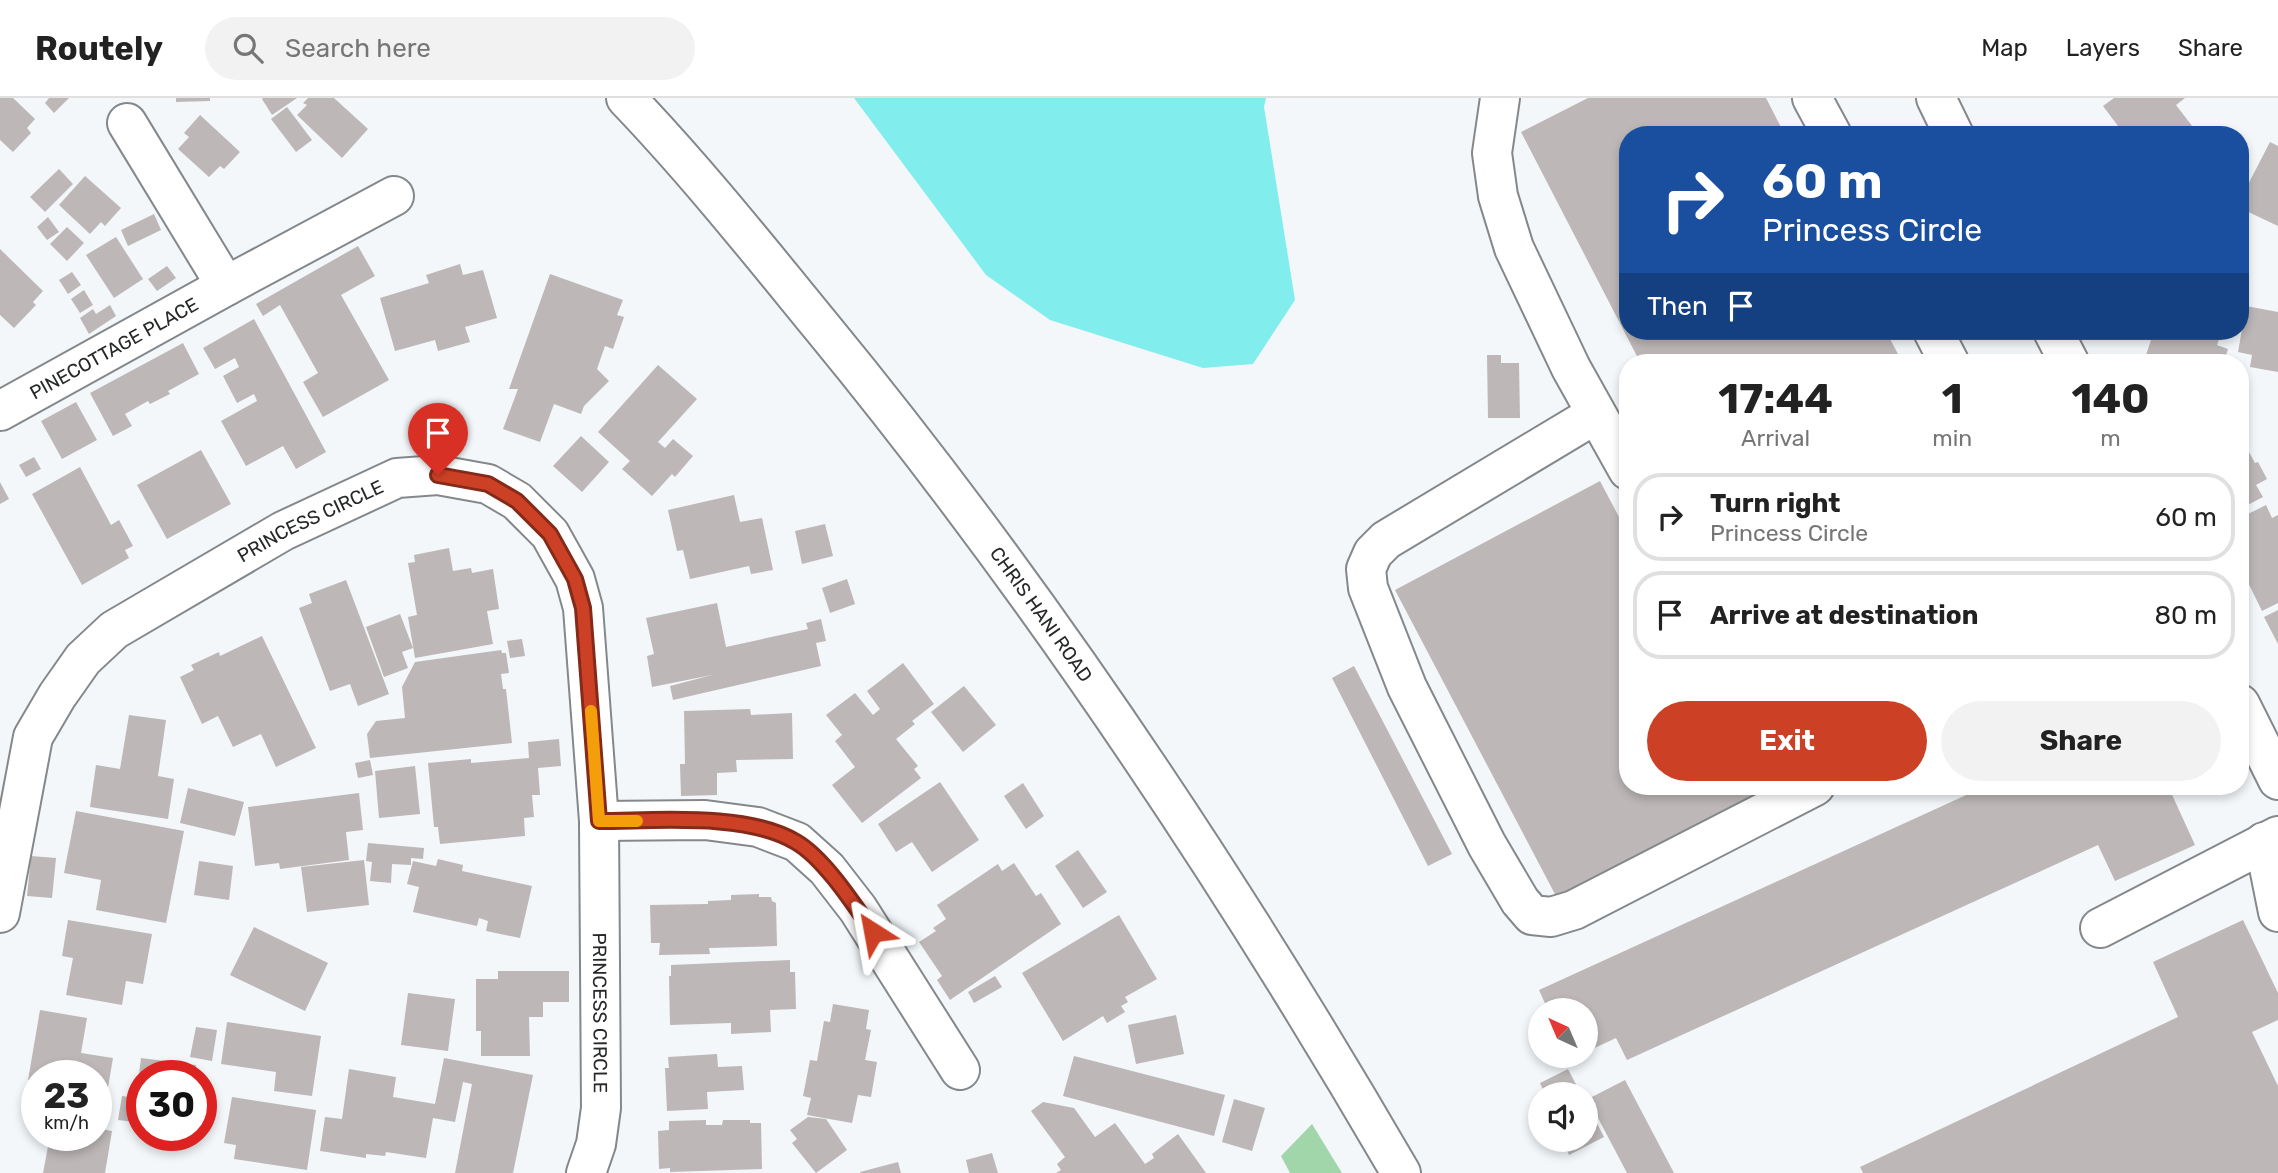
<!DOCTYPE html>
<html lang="en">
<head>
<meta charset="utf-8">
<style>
  body { margin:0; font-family:Rubik,sans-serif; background:#f2f2f2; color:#222; height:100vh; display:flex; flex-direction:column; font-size:26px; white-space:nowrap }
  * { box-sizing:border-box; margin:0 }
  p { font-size:23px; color:#767676 }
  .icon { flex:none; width:38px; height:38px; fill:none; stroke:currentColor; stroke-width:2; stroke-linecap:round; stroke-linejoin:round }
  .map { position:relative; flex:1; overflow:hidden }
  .panel { position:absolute; left:1619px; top:256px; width:630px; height:441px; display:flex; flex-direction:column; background:#fff; border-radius:28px; box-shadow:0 4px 10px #0003 }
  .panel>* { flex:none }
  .hud { position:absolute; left:1619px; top:28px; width:630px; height:214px; border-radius:28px; box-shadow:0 4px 10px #0003; background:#1a4fa0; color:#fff; overflow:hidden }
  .needle { width:46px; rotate:316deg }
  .fabs { position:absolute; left:1528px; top:900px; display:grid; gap:14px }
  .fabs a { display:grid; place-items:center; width:70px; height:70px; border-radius:50%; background:#fff; box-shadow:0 4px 10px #0003; font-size:35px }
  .speed { position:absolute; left:21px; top:962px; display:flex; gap:14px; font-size:35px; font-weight:700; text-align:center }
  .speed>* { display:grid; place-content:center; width:91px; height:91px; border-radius:50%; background:#fff; box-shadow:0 4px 10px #0003; line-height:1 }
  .speed small { font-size:18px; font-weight:400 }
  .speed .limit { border:10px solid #d22; background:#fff; color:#111 }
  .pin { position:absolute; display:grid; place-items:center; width:60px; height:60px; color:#fff; margin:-72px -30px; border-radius:50% 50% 50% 0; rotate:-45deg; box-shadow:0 0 7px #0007 }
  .pin .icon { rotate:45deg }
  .me { position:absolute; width:77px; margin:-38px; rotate:326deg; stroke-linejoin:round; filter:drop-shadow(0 0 5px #0008) }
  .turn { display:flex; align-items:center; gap:24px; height:147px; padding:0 28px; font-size:32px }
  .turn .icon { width:91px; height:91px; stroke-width:2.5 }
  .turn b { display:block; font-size:49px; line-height:60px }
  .then { display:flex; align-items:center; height:66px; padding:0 28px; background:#0003; gap:14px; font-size:26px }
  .eta { display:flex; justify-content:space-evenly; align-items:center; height:119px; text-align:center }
  .eta b { font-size:42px; font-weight:700; line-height:49px }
  .cta { display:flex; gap:14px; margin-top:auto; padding:14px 28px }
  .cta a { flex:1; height:80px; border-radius:42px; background:#cc4126; color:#fff; font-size:28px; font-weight:700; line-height:80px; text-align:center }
  .cta a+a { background:#f2f2f2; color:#222 }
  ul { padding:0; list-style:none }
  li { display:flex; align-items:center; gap:21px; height:88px; margin:0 14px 10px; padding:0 14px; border:4px solid #e0e0e0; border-radius:28px }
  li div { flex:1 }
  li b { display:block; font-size:26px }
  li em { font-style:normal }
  header { display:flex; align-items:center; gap:42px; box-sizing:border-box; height:98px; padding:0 35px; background:#fff; border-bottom:2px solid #e0e0e0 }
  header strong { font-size:33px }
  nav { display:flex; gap:38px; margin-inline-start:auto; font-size:24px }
  .search { width:490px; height:63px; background:#f2f2f2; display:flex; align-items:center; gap:18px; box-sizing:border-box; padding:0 24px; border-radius:38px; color:#767676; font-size:26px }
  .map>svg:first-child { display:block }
  .green { fill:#a0d6aa }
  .water { fill:#81eded }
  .building { fill:#bdb7b7 }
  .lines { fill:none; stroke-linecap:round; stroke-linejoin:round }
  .minor-casing { stroke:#84888b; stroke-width:42 }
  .major-casing { stroke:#84888b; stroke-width:42 }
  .minor { stroke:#fff; stroke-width:38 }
  .major { stroke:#fff; stroke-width:38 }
  .route-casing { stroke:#852a19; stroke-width:18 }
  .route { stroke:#cc4126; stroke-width:12 }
  .slow { stroke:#f59e0b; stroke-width:12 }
  .labels { text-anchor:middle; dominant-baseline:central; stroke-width:5; stroke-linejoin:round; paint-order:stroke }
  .street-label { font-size:19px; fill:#262829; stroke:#f3f7fa }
</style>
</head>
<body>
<header>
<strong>Routely</strong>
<div class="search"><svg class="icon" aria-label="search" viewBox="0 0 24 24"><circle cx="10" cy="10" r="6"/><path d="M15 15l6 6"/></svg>Search here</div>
<nav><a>Map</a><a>Layers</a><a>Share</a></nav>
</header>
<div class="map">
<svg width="2278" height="1075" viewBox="0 0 2278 1075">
  <rect width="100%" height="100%" fill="#f3f7fa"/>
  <polygon class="green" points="1312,1026 1342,1075 1290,1075 1281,1058"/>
  <polygon class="water" points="854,0 1266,0 1264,9 1295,202 1253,266 1203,270 1050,222 986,177"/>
  <g class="building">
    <polygon points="0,0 13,0 35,21 27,30 31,35 13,54 0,42"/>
    <polygon points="49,0 69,0 54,15 45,5"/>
    <polygon points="176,0 210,0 210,3 176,4"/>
    <polygon points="263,0 297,0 272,17 262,1"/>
    <polygon points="308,0 334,0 368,31 342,60 297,17 307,7 303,5"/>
    <polygon points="1588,0 1766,0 1785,37 1628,37 1628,233 1886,233 1902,264 1640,264 1521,34"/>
    <polygon points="2114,0 2185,0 2176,7 2199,37 2112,37 2110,34 2118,28 2103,8"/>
    <polygon points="287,9 312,42 296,54 271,21"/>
    <polygon points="200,17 240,54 224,71 220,68 209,79 178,51 189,39 184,35"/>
    <polygon points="2270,44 2278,48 2278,128 2240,110 2240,102"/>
    <polygon points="59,71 73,86 45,114 30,99"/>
    <polygon points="85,78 121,110 105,128 101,124 90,136 59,107"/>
    <polygon points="154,116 161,132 128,148 121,132"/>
    <polygon points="48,119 59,134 47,142 37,129"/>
    <polygon points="67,129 84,145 67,163 50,146"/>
    <polygon points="116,139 143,181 114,200 86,157"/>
    <polygon points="358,148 375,178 341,197 389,282 323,319 303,284 318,275 280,207 263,218 256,206"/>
    <polygon points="0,151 43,193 33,204 36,207 14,230 0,217"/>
    <polygon points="460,166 463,177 483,172 497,220 465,229 470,244 438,253 435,242 395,253 380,200 429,185 426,177"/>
    <polygon points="167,168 176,180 157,193 148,181"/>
    <polygon points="72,174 81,187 68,196 59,182"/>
    <polygon points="550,176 623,202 617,217 624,219 613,251 605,248 597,271 609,283 584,308 581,316 554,306 540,344 503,331 518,291 509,291"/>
    <polygon points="84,192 93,207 80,215 71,201"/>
    <polygon points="110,207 116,218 89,236 80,220 93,211 96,216"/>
    <polygon points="2246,208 2278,214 2278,274 2250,269 2252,257 2238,254"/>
    <polygon points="254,221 326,354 296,371 283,348 246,368 221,323 257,303 254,296 237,305 223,278 239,269 235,260 215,271 203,250"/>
    <polygon points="2146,233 2222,233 2217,247 2228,251 2224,264 2152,264 2153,260 2146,257 2153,236"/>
    <polygon points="183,245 199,276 168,293 170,296 150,306 148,303 125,316 132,328 113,338 90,295"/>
    <polygon points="1487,257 1501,257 1501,265 1519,265 1520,320 1488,320"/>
    <polygon points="658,267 697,301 658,344 665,350 673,341 693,358 675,379 672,376 652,398 622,371 630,363 598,334"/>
    <polygon points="76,304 97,342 62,361 41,323"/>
    <polygon points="2240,321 2249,340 2243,343 2255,365 2258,364 2267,381 2256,387 2263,399 2240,411"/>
    <polygon points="581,338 609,364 582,394 553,368"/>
    <polygon points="201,352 231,406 167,441 137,387"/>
    <polygon points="34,359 41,371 26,379 19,367"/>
    <polygon points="80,369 111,427 119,422 133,448 125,452 129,460 82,487 32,396"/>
    <polygon points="1600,383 1628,436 1628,688 1760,688 1762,692 1557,800 1395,492"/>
    <polygon points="0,384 9,401 0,406"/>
    <polygon points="734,397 740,424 762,420 773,472 751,476 749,468 690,481 683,452 677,453 668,412"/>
    <polygon points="2266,407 2272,420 2278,417 2278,505 2262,513 2240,468 2240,420"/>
    <polygon points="825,426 833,458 802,466 795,433"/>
    <polygon points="449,450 453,473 471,470 472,475 493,471 499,511 487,513 493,546 415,560 408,519 417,517 408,465 415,464 414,457"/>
    <polygon points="847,481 855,506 830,515 822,490"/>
    <polygon points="346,482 389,596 358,608 350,586 330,593 299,510 312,505 309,496"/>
    <polygon points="717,505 726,549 808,531 806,525 821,521 826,543 816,545 821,568 673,602 670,588 712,577 652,589 647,558 654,556 646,520"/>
    <polygon points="2278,512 2278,546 2264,519"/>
    <polygon points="400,516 413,550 402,554 408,570 384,579 366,529"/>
    <polygon points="262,538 316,650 276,669 261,636 233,649 218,618 202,626 180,579 194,572 191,567 219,554 220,558"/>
    <polygon points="522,541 525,558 510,560 507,543"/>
    <polygon points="501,552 502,555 506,555 509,575 501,576 503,591 506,591 512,645 370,660 367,636 376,623 405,620 402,589 415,564"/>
    <polygon points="903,565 934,606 912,623 915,626 896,641 918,668 914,671 921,680 862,725 832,687 855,669 835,643 842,637 826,617 855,595 873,617 880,611 867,593"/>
    <polygon points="1354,568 1452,756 1428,768 1332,580"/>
    <polygon points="964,588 996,627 963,654 931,614"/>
    <polygon points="750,611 751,617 792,615 793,661 736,662 737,674 717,675 717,697 681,698 680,666 685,666 684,613"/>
    <polygon points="129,617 166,622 158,678 174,681 168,721 90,709 96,667 120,671"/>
    <polygon points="559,641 561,668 538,670 540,697 532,697 534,719 524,720 525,738 440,746 438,729 434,729 428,665 471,661 471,665 529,660 528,644"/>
    <polygon points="370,662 373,677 358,680 355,665"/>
    <polygon points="415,668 420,716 379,720 375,673"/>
    <polygon points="940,684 979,742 932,774 912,744 896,754 878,726"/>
    <polygon points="1023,685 1044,718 1026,731 1004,698"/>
    <polygon points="1986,688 2168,688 2195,747 2115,783 2098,747 1627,962 1616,940 1586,954 1586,912 1548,912 1539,892"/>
    <polygon points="188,690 244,704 235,738 180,725"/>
    <polygon points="359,695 363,732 346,734 349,762 280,771 279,765 255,768 248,709"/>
    <polygon points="76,713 184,733 166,825 96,812 101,782 64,775"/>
    <polygon points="368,745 424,750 423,761 411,760 411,767 392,766 391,785 370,783 372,764 366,763"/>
    <polygon points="1078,752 1107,794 1083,810 1055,768"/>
    <polygon points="31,758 56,760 52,800 27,798"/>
    <polygon points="438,761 463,767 462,773 532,788 520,840 486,833 488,823 479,820 477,828 413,814 419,789 407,786 413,763 436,768"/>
    <polygon points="364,762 369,807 307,814 301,769"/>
    <polygon points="199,763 233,768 229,802 194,797"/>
    <polygon points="1014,765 1036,798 1041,795 1061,826 950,902 937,882 942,878 919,844 936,833 933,830 946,821 937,807 998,766 1002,773"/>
    <polygon points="759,796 759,799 771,799 772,803 776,805 777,848 709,850 710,856 659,857 660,845 651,845 650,807 708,806 708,803 731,802 731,797"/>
    <polygon points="1119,817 1157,881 1125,899 1128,904 1121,908 1125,914 1107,925 1103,918 1063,943 1022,875"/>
    <polygon points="68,822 152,836 143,886 126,883 122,907 66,897 73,860 62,858"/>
    <polygon points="2243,822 2278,895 2278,922 2252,934 2278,988 2278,1075 1863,1075 1860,1069 2178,919 2153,864"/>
    <polygon points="254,829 328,865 305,913 230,877"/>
    <polygon points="790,862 790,874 795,874 796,911 770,912 771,934 731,936 731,925 670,927 669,878 671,878 671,867"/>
    <polygon points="498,873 569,873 569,904 543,904 543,919 529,919 530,958 481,958 481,933 476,933 476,881 498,881"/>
    <polygon points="995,878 1002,889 974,905 968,894"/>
    <polygon points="408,895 455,901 448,953 401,947"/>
    <polygon points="833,906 869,912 866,931 871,932 865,962 877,964 871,999 858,997 852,1025 807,1017 811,1000 803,998 810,962 817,963 824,923 830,924"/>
    <polygon points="40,912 87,920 81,955 113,960 101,1031 112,1033 105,1075 43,1075 50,1038 96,1038 96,978 37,978 37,984 28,982"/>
    <polygon points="1176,917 1184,956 1136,966 1128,927"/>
    <polygon points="227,924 321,938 312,998 274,993 276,974 221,966"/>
    <polygon points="196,929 217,932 212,963 190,959"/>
    <polygon points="717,956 718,969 742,968 744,992 707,994 708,1011 667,1013 665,970 669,970 668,959"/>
    <polygon points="1074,958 1225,997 1214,1038 1063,998"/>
    <polygon points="141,960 196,967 195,978 142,978 142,1025 118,1022 122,998 136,1000"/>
    <polygon points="444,960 533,977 513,1075 455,1075 472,986 463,984 455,1024 433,1020 426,1060 386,1054 385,1058 366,1056 366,1060 320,1053 325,1019 342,1021 349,971 396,979 393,999 435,1006"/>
    <polygon points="1568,971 1581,996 1545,996 1540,985"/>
    <polygon points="1625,982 1674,1075 1627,1075 1588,1001"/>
    <polygon points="232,999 316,1012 307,1072 234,1061 236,1047 224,1045"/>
    <polygon points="1234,1001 1265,1010 1252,1053 1222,1044"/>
    <polygon points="1043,1004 1074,1010 1095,1039 1115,1025 1145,1066 1154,1060 1152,1056 1178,1036 1206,1075 1056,1075 1061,1072 1057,1066 1065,1059 1031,1013"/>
    <polygon points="1586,1004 1604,1039 1569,1057 1562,1041 1586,1041"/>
    <polygon points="808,1019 826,1021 847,1052 816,1075 792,1045 797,1041 790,1032"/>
    <polygon points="706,1022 706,1027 722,1027 723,1022 750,1022 750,1025 761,1025 762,1071 670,1074 670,1070 659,1071 658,1033 669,1032 669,1023"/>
    <polygon points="143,1038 187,1038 186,1048 143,1042"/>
    <polygon points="992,1055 998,1075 969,1075 966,1062"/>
    <polygon points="898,1064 901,1075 860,1075 860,1074"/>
  </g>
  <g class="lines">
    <g class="minor-casing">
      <g id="minor">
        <polyline points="1500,0 1492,55 1498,98 1514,150 1571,270 1628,372"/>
        <polyline points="1812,0 1832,37"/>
        <polyline points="1936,0 1954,37"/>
        <polyline points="127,25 226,188"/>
        <polyline points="1933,233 1949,264"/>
        <polyline points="2053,233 2069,264"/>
        <path id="s1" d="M0,313L226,188L394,98"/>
        <polyline points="1596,316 1386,442 1373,455 1366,471 1368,490 1407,589 1487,747 1520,803 1532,817 1551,819 1574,812 1815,688"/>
        <polyline points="2240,606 2278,682"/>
        <polyline points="599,723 705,722 758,729 797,744 827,771 858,811 960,972"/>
        <polyline points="2264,744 2278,814"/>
        <path id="s2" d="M0,815L33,639L57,598L83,561L114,532L283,433L397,380L438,377L488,386L517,403L550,436L575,481L583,510L599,723L601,1010L596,1046L586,1075"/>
        <polyline points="2100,830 2278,738"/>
      </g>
    </g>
    <g class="major-casing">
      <g id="major">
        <path id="s3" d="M626,0C695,72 758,151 821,228C1039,493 1229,779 1401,1075"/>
      </g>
    </g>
    <use href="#minor" class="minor"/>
    <use href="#major" class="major"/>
  </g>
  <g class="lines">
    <g class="route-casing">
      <path id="route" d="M438,377L488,386L517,403L550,436L575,481L583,510L599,723C656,723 746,714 796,744C824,760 855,808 873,834"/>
    </g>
    <use href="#route" class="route"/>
    <polyline class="slow" points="591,613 599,723 637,723"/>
  </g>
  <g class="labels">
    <g class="street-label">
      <text stroke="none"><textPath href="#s1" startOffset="130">PINECOTTAGE PLACE</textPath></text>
      <text stroke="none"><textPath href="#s2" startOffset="539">PRINCESS CIRCLE</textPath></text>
      <text stroke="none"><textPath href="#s3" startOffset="663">CHRIS HANI ROAD</textPath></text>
      <text stroke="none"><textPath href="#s2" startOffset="1295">PRINCESS CIRCLE</textPath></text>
    </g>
  </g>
</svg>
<div class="fabs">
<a><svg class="needle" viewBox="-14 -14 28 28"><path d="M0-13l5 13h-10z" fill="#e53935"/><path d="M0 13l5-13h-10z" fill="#767676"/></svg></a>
<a><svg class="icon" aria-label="sound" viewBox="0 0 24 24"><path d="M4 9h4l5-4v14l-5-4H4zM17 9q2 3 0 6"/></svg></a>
</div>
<div class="speed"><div>23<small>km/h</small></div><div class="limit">30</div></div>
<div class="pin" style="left:438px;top:377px;background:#d93025"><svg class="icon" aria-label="arrive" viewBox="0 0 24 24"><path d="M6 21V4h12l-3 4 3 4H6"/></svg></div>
<svg class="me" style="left:873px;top:834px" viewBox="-20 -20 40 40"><path d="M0-17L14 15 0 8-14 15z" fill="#cc4126" stroke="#fff" stroke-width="4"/></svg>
<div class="hud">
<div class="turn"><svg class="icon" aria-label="right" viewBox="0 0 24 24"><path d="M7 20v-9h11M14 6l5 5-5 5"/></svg><div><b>60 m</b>Princess Circle</div></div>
<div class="then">Then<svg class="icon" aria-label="arrive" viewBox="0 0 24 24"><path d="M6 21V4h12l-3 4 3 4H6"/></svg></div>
</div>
<section class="panel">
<div class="eta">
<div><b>17:44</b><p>Arrival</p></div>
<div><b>1</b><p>min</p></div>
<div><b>140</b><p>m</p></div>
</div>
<ul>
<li><svg class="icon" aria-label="right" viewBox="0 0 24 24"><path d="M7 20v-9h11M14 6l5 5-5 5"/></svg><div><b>Turn right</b><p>Princess Circle</p></div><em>60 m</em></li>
<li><svg class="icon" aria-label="arrive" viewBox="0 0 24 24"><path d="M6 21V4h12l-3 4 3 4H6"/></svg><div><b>Arrive at destination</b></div><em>80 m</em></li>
</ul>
<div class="cta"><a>Exit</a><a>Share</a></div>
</section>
</div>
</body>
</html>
